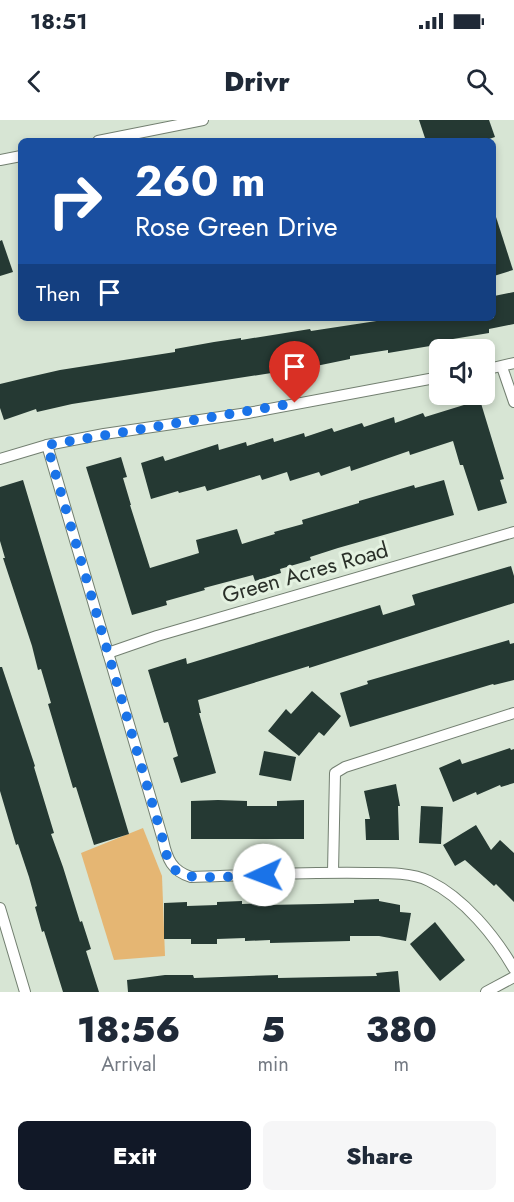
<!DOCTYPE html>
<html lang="en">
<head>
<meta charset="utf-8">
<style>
  body { margin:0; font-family:Jost,sans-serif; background:#f6f6f7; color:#1f2937; height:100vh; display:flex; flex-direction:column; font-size:22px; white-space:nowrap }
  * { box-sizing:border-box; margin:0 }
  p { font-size:20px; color:#747a83 }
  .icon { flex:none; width:33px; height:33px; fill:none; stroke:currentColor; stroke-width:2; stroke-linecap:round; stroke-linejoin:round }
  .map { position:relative; height:872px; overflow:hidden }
  .drawer { display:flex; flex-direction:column; background:#fff; flex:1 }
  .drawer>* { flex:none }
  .top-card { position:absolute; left:18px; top:18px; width:478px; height:183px; border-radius:9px; box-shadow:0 3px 9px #0003; background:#1a4fa0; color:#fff; overflow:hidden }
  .tools { position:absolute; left:429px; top:219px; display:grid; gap:12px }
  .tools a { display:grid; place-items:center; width:66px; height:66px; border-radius:9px; background:#fff; box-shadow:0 3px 9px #0003; font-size:30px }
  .pin { position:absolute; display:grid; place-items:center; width:51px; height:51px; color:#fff; margin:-62px -26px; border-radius:50% 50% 50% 0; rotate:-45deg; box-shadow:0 0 6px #0007 }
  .pin .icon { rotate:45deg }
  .me { position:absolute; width:66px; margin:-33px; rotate:268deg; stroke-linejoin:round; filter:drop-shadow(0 0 4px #0008) }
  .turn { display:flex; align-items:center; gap:21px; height:126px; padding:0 18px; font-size:27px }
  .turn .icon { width:78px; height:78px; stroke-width:2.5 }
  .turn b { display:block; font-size:42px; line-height:51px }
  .then { display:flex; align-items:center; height:57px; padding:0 18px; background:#0003; gap:12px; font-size:22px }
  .eta { display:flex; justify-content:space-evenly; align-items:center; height:102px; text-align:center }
  .eta b { font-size:36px; font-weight:800; line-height:42px }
  .action { display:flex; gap:12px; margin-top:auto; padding:12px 18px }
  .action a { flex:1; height:69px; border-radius:9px; background:#111827; color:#fff; font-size:24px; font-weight:800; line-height:69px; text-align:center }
  .action a+a { background:#f6f6f7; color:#1f2937 }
  .status { display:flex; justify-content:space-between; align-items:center; height:42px; padding:0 30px; background:#fff; direction:ltr }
  .status svg { height:16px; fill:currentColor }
  header { display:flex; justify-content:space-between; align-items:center; height:78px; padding:0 18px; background:#fff; font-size:27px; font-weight:800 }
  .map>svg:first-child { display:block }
  .green { fill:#e5b673 }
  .building { fill:#253933 }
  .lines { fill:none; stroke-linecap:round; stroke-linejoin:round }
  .minor-casing { stroke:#727f70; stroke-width:12 }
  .minor { stroke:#fff; stroke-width:10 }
  .route { stroke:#1a73e8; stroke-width:10; stroke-dasharray:0 18 }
  .labels { text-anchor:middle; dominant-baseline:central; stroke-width:6; stroke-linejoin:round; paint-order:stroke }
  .street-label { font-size:22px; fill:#292f28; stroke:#e4f2e1 }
</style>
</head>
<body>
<div class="status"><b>18:51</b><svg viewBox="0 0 49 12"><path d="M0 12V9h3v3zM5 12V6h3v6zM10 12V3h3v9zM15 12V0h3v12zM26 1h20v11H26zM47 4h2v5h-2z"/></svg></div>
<header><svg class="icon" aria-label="back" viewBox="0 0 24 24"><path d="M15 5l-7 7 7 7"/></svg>Drivr<svg class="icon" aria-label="search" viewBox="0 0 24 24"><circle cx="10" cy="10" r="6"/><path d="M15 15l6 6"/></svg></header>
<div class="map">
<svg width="514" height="872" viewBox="0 0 514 872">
  <rect width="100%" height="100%" fill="#d7e5d4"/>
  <polygon class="green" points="143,708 162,756 165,836 114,840 81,733"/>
  <g class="building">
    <polygon points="419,0 489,0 495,17 483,21 426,21"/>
    <polygon points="494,97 496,97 513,150 494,156"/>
    <polygon points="2,120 13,152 0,156 0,121"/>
    <polygon points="514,172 514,204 489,209 489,213 453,219 454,222 388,233 388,230 350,236 350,239 316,246 72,284 37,292 36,289 4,300 0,288 0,264 25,258 60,250 175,232 175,229 214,222 241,218 241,220 310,209 311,211 383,200 382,198 494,198 494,176"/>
    <polygon points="480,280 504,359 500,360 507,383 478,391 463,345 460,345 453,321 410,335 409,331 351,351 350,346 321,356 319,352 290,361 287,352 262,360 260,355 207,371 205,366 179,373 178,371 151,379 141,343 163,336 165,341 218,324 219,330 246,322 247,326 273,318 274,322 304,313 305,317 332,308 334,312 362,303 364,307 394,297 395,303 423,293 425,297"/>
    <polygon points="121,337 127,357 123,358 131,385 130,385 150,448 199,433 196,420 237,409 242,424 275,414 274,412 303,404 302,400 359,383 359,381 414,365 415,368 444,360 454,395 338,428 310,437 311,440 280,449 281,453 255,461 253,455 204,468 205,470 166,481 167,485 132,495 86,347"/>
    <polygon points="23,360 129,714 94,725 76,667 73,668 48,584 51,583 41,549 38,550 32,526 3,438 5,438 0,421 0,367"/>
    <polygon points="511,446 514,456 514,483 309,548 309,546 198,580 201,593 199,593 216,653 181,663 173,638 178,636 168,602 164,603 148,550 186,538 187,544 380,485 383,495 415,485 412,475"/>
    <polygon points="509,520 510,524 514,523 514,560 494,565 493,564 350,607 340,573 368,564 367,561"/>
    <polygon points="0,547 2,547 35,646 34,647 54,713 51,714 63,747 80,802 82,801 91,829 86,831 99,872 63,872 44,811 42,812 35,787 37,786 29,757 18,724 16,725 0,671"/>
    <polygon points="312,571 341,596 324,616 319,612 299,636 268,611 286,589 291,594"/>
    <polygon points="510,628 511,630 514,629 514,663 501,667 500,665 477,675 476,672 453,682 439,648 460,639 462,644"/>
    <polygon points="264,631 296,637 291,661 259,655"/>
    <polygon points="396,664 400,686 398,686 399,720 366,720 365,699 370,699 364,671"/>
    <polygon points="218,680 247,681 247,686 277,686 277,681 304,680 304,719 191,719 191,681"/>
    <polygon points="421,686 443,687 441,724 419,723"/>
    <polygon points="476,705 491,730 500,720 514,733 514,782 496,764 494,766 465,740 455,746 443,725"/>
    <polygon points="379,779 379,781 400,785 400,792 411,793 406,821 379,816 350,816 350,821 270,823 270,820 245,821 245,818 217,819 217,824 191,824 191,819 164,819 164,783 187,782 187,786 217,785 217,782 242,781 242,784 266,783 266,785 319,784 354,783 354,780"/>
    <polygon points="435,802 465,840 440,861 410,824"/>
    <polygon points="398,851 400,872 128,872 127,860 165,855 193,855 194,858 278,855 278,858 377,856 376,853"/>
  </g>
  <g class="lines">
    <g class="minor-casing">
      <g id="minor">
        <polyline points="98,21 203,0"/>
        <polyline points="0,40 21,36"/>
        <polyline points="502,247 514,282"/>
        <polyline points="484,250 514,243"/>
        <path d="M47,325L163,720C167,739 172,751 191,757C249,755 307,752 366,753C385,753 411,752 429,761C464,778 495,816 514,849"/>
        <polyline points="0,339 47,325 104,314 248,293 440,257"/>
        <polyline points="108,533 157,516 514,412"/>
        <polyline points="333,752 335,653 345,647 514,593"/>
        <polyline points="0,788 25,872"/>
        <polyline points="486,872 514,857"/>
      </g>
    </g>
    <use href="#minor" class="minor"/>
  </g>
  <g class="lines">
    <path class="route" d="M264,755C247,755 191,761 179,753C168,746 166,733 163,720L47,325L295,283"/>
  </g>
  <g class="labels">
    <g class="street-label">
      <text transform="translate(305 452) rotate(-16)">Green Acres Road</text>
    </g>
  </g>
</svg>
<div class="tools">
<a><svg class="icon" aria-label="sound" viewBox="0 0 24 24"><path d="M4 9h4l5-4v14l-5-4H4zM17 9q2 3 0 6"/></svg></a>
</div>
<div class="pin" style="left:295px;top:283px;background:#d93025"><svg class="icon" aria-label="arrive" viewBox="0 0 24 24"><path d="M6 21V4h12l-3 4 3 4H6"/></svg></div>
<svg class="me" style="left:264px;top:755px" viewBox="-20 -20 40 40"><circle r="19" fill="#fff"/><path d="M0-13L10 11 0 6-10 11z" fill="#1a73e8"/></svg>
<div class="top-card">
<div class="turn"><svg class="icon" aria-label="right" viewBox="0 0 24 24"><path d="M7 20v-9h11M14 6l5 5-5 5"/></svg><div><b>260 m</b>Rose Green Drive</div></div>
<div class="then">Then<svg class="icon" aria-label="arrive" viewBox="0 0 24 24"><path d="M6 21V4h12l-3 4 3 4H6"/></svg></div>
</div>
</div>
<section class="drawer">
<div class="eta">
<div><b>18:56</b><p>Arrival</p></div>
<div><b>5</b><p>min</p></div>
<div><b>380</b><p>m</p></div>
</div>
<div class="action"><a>Exit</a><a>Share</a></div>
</section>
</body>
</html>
